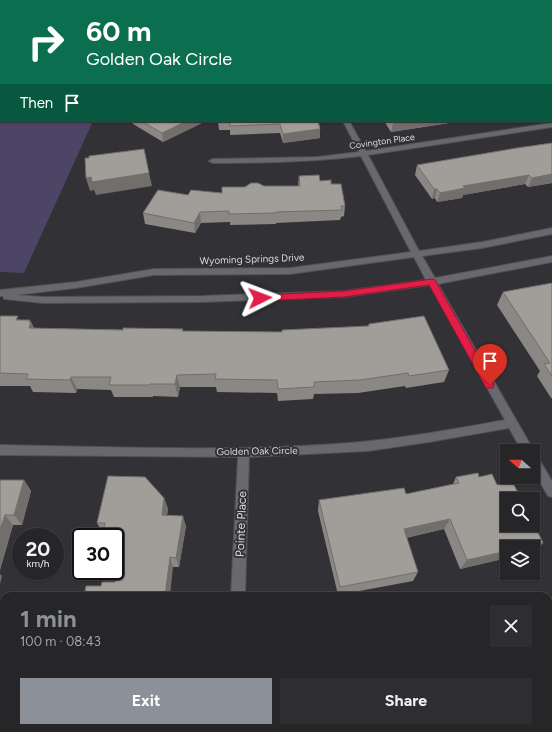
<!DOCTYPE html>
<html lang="en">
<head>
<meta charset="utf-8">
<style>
  body { margin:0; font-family:Figtree,sans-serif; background:#2e2d30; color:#f1f3f6; height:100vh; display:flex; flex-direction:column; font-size:15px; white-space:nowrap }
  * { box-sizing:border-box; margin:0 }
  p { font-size:13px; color:#a4a5a8 }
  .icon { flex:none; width:22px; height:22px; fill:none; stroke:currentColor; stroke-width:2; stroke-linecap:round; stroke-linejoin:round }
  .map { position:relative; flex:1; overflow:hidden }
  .side { position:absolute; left:0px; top:592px; width:552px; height:140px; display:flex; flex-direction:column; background:#262528; border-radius:12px 12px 0 0; box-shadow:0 1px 3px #0004,0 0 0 1px #424245 }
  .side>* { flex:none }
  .top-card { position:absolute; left:0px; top:0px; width:552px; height:122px; box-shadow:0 1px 3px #0004,0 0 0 1px #424245; background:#0b6e4f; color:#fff; overflow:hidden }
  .needle { width:26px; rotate:291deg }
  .controls { position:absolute; left:500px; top:444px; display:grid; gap:8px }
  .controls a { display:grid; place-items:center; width:40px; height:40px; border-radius:0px; background:#262528; box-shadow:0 1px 3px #0004,0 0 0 1px #424245; font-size:20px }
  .speed { position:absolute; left:12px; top:528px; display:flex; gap:8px; font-size:20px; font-weight:700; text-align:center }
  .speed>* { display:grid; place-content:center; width:52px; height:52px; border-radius:50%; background:#262528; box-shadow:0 1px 3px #0004,0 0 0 1px #424245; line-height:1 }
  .speed small { font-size:10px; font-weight:400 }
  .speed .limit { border:2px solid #111; border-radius:6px; background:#fff; color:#111 }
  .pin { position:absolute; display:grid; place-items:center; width:34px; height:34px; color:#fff; margin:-41px -17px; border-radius:50% 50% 50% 0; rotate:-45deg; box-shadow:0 0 4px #0007 }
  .pin .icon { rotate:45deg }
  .me { position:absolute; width:44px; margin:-22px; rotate:87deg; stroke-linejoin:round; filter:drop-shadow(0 0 3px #0008) }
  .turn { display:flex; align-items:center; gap:14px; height:84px; padding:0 20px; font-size:18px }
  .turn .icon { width:52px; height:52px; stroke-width:2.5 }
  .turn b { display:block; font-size:28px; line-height:34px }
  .then { display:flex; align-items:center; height:38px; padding:0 20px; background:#0003; gap:8px; font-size:15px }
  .round { display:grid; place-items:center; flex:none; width:42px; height:42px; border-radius:0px; background:#2e2d30 }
  .summary { display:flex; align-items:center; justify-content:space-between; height:68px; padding:0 20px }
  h1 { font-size:24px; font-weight:700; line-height:30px; color:#8c9099 }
  .button { display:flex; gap:8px; margin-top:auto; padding:8px 20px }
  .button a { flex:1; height:46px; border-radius:0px; background:#8c9099; color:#fff; font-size:16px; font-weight:700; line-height:46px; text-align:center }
  .button a+a { background:#2e2d30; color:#f1f3f6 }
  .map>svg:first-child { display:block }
  .green { fill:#4d4565 }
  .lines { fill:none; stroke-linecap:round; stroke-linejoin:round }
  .lane-casing { stroke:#504f52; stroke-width:2 }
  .street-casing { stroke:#504f52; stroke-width:2 }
  .lane { fill:#69686e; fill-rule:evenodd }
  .street { fill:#69686e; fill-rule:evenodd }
  .wall { fill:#8a8784 }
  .shaded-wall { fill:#716e6b }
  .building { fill:#a19d99; stroke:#716e6b }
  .route { fill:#e11d48; stroke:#92132f }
  .labels { text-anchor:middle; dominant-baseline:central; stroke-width:4; stroke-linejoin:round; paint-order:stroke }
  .far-street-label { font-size:9px; fill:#dadadc; stroke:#323135 }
  .street-label { font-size:10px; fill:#dadadc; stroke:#323135 }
  .near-street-label { font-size:12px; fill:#dadadc; stroke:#323135 }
</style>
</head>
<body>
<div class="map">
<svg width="552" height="732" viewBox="0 0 552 732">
  <rect width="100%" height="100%" fill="#323135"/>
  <g class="green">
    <polygon points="0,0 167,0 1,1 1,121 93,121 24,273 0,272"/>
    <polygon points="552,597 552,732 254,732 254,728 548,728 548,598"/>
  </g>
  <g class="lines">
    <g class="lane-casing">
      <g id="lane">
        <polygon points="181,0 187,0 188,1 182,1"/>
        <rect x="280" y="0" width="6" height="1"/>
      </g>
    </g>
    <g class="street-casing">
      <g id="street">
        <polygon points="317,0 330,0 316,1"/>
        <path d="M343,121H349L366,151L552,123V127L368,155L419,251L482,242L552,228V234L482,248L422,256L435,278L552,256V262L438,284L534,451H522L509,428L429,442L368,451L249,457L245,596H231L238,457L0,455V445C116,447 233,452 349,443C401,439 453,429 505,420L430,285L344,297L202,302L43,303L4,299L3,296H0V290L76,282L154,269L290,268L411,252L361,156C312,162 263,163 213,163L209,161L213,159L317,157L359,152ZM414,257L426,280L344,291L202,296L43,297L16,295L76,288L154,275L290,274Z"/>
        <polygon points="533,455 537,456 552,481 552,497 548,496 533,470"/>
        <rect x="226" y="728" width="14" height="4"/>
      </g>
    </g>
    <use href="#lane" class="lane"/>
    <use href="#street" class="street"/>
  </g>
  <g class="wall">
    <polygon points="132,121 206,121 163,142 133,124"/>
    <polygon points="218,121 318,121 320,129 320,138 283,143 280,133 230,135 230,130 219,130"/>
    <polygon points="384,121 462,121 391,132"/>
    <polygon points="552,143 552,183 528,187 525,184 463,195 462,198 437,202 435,198 432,199 415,175 417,165"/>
    <polygon points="299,176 320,181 331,184 345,206 344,216 341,217 340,220 276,223 276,224 230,225 230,222 201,223 195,233 145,224 143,213 188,195 222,193 264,186 298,186"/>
    <polygon points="552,283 552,398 551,398 537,376 540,371 497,305 503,292"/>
    <polygon points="0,316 31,322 34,328 183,331 282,332 368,326 369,324 449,370 444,382 406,388 405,386 358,393 314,394 313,399 278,401 277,393 217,392 216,387 180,387 178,397 153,396 153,397 114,397 111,390 77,389 76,393 33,392 30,386 0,386"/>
    <polygon points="478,473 479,477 492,474 497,485 512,481 521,499 507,499 507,525 533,525 533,522 543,543 533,553 533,547 507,547 507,558 460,569 444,529 406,538 418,572 413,581 338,595 318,511 319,500 404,488 406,494 453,484 456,477"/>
    <polygon points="0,480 24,480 31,491 22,525 13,525 0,570"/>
    <polygon points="164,498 168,509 167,515 186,526 179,567 173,567 101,586 115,582 122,547 115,547 115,537 103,533 97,523"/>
  </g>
  <g class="shaded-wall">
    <polygon points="551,98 552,98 552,106 551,107"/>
    <polygon points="187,121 206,121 163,142 162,133"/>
    <polygon points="405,121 462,121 391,132 393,123"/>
    <polygon points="320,129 320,138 283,143 283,134"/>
    <polygon points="149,173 152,186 96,195 94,190 90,191 86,178"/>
    <polygon points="552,174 552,183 528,187 532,178"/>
    <polygon points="529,175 525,184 463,195 462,198 437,202 440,193 463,186"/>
    <polygon points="434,189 437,189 435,198 432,199"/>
    <polygon points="200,212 201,223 195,233 194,223"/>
    <polygon points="30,320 31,322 37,335 29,328"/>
    <polygon points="177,375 180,387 178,397 175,384"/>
    <polygon points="71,377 77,389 76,393 70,380"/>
    <polygon points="24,480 31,491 22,525 14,515"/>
    <polygon points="164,498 168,509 165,525 162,515"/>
    <polygon points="5,515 13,525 0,570 0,530"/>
    <polygon points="183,516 186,526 179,567 176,558"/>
    <polygon points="450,519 444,529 399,539 404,529"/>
    <polygon points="543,543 533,553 533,547 524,547"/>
    <polygon points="507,551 507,558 460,569 467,560"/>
    <polygon points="170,557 173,567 170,596 165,596"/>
    <polygon points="0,574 2,576 0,584"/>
    <polygon points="154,728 160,728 159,732 154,732"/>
  </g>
  <g class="building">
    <polygon points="389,0 552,0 552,98 551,98 551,1 380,1"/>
    <polygon points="141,121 187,121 162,133"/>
    <polygon points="230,121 318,121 320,129 283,134 280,124 230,126"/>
    <polygon points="392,121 405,121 393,123"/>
    <polygon points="552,143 552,174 532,178 529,175 463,186 465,188 440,193 437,189 434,189 417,165 517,148"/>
    <polygon points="144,149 149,173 92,182 91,177 86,178 85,158 89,158 89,156"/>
    <polygon points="319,175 320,181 331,180 331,184 341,184 345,206 341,206 342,210 276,212 276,213 229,214 229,211 200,212 194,223 143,213 158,190 188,195 191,190 222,193 222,187 245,187 251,183 258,183 264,186 300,186 299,176"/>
    <polygon points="552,283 552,376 544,364 550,363 503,292"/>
    <polygon points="0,316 18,316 16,320 30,320 29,322 31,322 29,328 123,330 123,328 183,329 182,331 282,332 282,330 369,326 369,324 424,316 449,370 409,376 408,373 360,380 314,382 314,387 278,389 277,380 215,379 216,374 177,375 175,384 150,384 150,385 109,385 111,377 71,377 70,380 26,379 28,374 0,373"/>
    <polygon points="478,473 479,477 492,474 497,485 512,481 521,499 507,499 507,525 533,525 533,522 543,543 524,547 507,547 507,551 467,560 450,519 404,529 418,572 340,587 319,500 404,488 406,494 459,483 456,477"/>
    <polygon points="108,476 145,477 164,498 162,515 183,516 176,558 170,557 165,596 84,596 86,586 101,586 102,582 115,582 124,538 115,538 115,537 102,537 105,523 97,523"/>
    <polygon points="0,480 24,480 14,515 5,515 0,530"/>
    <polygon points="45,728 154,728 154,732 44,732"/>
  </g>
  <polygon class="route" points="432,279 435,280 493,382 494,385 493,388 486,388 429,285 344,297 260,301 256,298 260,295 344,291"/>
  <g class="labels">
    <g class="far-street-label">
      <text transform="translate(382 141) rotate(-8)">Covington Place</text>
    </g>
    <g class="street-label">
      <text transform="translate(252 259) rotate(-2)">Wyoming Springs Drive</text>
      <text transform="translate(257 451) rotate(-1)">Golden Oak Circle</text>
    </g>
    <g class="near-street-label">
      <text transform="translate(241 524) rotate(-88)">Pointe Place</text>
    </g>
  </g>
</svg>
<div class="controls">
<a><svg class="needle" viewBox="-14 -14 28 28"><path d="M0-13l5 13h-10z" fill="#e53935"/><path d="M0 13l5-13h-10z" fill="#a4a5a8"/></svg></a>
<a><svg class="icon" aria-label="search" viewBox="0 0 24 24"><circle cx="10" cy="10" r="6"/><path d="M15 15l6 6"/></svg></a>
<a><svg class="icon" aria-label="layers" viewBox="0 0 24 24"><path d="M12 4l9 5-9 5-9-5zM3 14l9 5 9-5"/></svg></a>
</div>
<div class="speed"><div>20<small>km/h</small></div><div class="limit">30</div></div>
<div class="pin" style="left:490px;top:385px;background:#d93025"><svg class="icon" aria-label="arrive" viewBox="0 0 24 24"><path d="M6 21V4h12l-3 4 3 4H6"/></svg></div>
<svg class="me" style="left:260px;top:298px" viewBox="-20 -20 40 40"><path d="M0-17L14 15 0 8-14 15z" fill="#e11d48" stroke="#fff" stroke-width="4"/></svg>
<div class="top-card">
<div class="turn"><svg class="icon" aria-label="right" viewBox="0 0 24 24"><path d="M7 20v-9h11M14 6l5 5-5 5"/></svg><div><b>60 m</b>Golden Oak Circle</div></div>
<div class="then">Then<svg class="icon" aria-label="arrive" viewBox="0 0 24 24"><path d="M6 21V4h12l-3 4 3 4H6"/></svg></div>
</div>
<section class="side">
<div class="summary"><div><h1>1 min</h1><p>100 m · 08:43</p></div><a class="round"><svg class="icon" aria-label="close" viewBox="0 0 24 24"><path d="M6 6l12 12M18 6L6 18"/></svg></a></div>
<div class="button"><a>Exit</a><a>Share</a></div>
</section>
</div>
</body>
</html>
